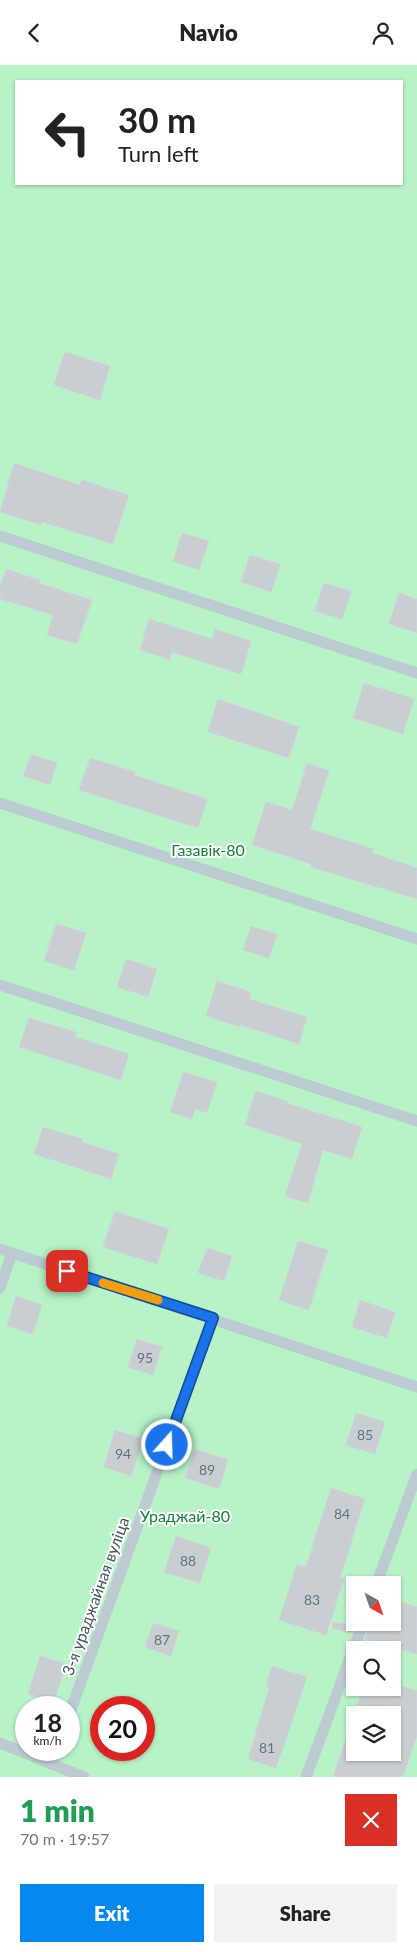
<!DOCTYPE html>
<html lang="en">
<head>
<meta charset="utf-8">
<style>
  body { margin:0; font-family:Lato,sans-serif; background:#f2f2f2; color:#222; height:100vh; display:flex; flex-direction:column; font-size:19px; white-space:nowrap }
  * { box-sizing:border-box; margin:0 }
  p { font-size:16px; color:#767676 }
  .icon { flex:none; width:28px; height:28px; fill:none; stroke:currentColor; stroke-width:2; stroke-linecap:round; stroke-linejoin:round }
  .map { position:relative; height:1712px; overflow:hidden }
  .drawer { display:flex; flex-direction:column; background:#fff; flex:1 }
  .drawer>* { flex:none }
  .guide { position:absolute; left:15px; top:15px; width:388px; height:105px; border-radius:0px; box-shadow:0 1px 4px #0004; background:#fff; color:#222; overflow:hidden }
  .needle { width:32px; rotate:140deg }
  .fabs { position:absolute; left:346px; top:1511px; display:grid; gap:10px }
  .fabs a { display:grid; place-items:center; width:55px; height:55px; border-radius:0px; background:#fff; box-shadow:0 1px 4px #0004; font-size:25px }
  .speed { position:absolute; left:15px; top:1631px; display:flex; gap:10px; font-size:25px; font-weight:700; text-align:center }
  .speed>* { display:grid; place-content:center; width:65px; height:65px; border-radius:50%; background:#fff; box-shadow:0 1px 4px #0004; line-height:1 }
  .speed small { font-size:12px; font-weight:400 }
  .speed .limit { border:8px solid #d22; background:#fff; color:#111 }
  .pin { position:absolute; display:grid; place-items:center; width:42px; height:42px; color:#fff; margin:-21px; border-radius:10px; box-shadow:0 2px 8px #0006 }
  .me { position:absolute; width:55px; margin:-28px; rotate:20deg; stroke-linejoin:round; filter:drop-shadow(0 0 4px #0008) }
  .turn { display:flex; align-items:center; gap:18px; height:105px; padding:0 20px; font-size:22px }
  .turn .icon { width:65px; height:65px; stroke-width:2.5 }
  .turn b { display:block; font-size:35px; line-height:42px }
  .round { display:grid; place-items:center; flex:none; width:52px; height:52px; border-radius:0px; background:#f2f2f2 }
  .overview { display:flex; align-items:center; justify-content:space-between; height:85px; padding:0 20px }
  h1 { font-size:30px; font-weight:800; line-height:38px; color:#1e9e55 }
  .cta { display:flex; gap:10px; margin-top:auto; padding:10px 20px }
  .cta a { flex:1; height:58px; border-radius:0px; background:#0788f1; color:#fff; font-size:20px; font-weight:800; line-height:58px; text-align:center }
  .cta a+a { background:#f2f2f2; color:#222 }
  header { display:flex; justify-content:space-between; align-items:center; height:65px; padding:0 20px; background:#fff; font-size:22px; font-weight:800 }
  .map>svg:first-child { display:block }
  .green { fill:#b7f3c7; fill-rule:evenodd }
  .building { fill:#c9ced3; stroke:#d1d4da; fill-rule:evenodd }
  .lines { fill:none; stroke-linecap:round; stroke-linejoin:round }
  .lane { stroke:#bccad1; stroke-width:11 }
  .route-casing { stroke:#114b97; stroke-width:12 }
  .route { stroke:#1a73e8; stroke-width:9 }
  .slow { stroke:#f59e0b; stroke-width:9 }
  .labels { text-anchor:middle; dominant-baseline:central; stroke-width:4; stroke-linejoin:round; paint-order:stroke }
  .number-label { font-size:14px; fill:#65727a }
  .park-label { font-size:16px; fill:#0d853c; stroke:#fff }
  .street-label { font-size:16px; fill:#44545d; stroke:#fff }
</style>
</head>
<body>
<header><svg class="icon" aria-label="back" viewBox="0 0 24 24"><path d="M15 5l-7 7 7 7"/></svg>Navio<svg class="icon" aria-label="person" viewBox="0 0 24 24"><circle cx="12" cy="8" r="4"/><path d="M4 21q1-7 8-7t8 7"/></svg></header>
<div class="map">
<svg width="417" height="1712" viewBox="0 0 417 1712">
  <rect width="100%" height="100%" fill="#f1edee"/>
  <path class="green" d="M0,0H417V1712H0ZM16,16H401V119H16ZM355,1520H392V1558H355ZM355,1585H392V1622H355ZM26,1642H69V1685H26ZM101,1642H144V1685H101ZM355,1650H392V1688H355Z"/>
  <g class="building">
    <polygon points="65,287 110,301 100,335 54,320"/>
    <polygon points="14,398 80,420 82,415 129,430 113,479 42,457 41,460 0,447"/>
    <polygon points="182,468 209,476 199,505 173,496"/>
    <polygon points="250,490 280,499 271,527 241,517"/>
    <polygon points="6,504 40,515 39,518 92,535 77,579 47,570 53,550 0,534 0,521"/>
    <polygon points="324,518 351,526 342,554 315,546"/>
    <polygon points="399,528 417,534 417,568 389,559"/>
    <polygon points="149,554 212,574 215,564 251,576 241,609 172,587 170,595 140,585"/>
    <polygon points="364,618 414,634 403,669 353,653"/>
    <polygon points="218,634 299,662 289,693 208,667"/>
    <polygon points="31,689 57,698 50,720 23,711"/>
    <polygon points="90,693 136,707 134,710 207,734 198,763 79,725"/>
    <polygon points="307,698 329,706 310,764 374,784 372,788 417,803 417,834 311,802 311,799 252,780 266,737 292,745"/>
    <polygon points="56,859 86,868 74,905 44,896"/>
    <polygon points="251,861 277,869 269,893 243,885"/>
    <polygon points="126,894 157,904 148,932 117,922"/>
    <polygon points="217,916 251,927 249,934 307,952 299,979 240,960 240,962 206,951"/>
    <polygon points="29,953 76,967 75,972 129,989 121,1015 19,982"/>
    <polygon points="183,1007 217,1017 207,1048 195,1044 192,1054 170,1047"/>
    <polygon points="256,1026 287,1036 287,1038 362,1062 352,1094 323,1085 308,1138 285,1131 302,1079 245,1060"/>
    <polygon points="43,1062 83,1074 82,1077 119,1089 111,1114 34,1089"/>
    <polygon points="115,1146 169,1164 157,1199 103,1182"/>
    <polygon points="298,1176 328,1185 309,1245 279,1235"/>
    <polygon points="207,1183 232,1191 224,1216 198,1208"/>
    <polygon points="16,1231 42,1240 33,1269 7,1261"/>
    <polygon points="360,1235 395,1247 387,1273 352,1262"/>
    <polygon points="137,1274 162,1282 153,1310 128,1302"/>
    <polygon points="356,1348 385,1357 375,1389 346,1380"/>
    <polygon points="115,1365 143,1374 131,1411 104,1402"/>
    <polygon points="195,1384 228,1395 219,1424 185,1413"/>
    <polygon points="331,1423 365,1434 340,1513 344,1514 326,1570 279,1555 297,1499 306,1502"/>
    <polygon points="176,1471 211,1483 200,1518 164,1507"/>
    <polygon points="392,1534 417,1542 417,1589 365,1573 370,1558 392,1558"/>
    <polygon points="153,1558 179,1566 171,1591 145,1582"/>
    <polygon points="333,1558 355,1558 351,1568 332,1563"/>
    <polygon points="40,1591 66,1599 54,1637 28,1629"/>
    <polygon points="272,1601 307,1612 276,1703 248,1694 269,1623 266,1622"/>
    <path d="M394,1618L417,1626V1670L403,1712H333L363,1622H369L390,1629ZM355,1650H392V1688H355Z"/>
  </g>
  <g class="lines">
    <g class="lane">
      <polyline points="0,471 417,608"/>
      <polyline points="0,738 417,874"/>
      <polyline points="0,920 417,1056"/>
      <polyline points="0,1184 417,1322"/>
      <polyline points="0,1223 12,1188"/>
      <polyline points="376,1520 417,1409"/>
      <polyline points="69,1650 213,1253"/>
      <polyline points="0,1678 84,1712"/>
      <polyline points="51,1699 56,1685"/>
      <polyline points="306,1712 363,1558"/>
    </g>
  </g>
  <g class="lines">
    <g class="route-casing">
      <polyline id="route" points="67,1206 213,1253 167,1380"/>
    </g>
    <use href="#route" class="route"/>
    <polyline class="slow" points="103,1218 158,1235"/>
  </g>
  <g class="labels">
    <g class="number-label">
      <text x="145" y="1292">95</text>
      <text x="365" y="1369">85</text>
      <text x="123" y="1388">94</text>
      <text x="207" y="1404">89</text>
      <text x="342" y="1448">84</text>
      <text x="188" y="1495">88</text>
      <text x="312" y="1534">83</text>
      <text x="162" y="1574">87</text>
      <text x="267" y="1682">81</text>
    </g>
    <g class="park-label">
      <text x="208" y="784">Газавік-80</text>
      <text x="185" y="1450">Ураджай-80</text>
    </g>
    <g class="street-label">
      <text transform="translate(95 1531) rotate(-70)">3-я ураджайная вуліца</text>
    </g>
  </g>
</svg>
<div class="fabs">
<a><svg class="needle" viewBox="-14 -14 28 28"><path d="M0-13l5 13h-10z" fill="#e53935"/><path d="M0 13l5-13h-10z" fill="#767676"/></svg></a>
<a><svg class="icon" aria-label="search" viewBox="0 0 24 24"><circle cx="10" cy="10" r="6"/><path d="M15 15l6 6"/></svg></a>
<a><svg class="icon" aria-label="layers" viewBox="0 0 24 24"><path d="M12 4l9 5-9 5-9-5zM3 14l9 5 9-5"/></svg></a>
</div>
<div class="speed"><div>18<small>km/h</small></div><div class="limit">20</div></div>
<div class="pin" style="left:67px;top:1206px;background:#d93025"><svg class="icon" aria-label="arrive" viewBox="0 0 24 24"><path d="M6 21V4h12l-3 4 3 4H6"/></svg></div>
<svg class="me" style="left:167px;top:1380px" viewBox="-20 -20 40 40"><circle r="17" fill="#1a73e8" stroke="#fff" stroke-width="3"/><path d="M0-11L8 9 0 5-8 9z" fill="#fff"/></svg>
<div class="guide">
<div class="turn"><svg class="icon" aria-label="left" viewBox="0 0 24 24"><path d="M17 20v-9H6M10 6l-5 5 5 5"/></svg><div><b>30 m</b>Turn left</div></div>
</div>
</div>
<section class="drawer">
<div class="overview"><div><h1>1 min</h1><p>70 m · 19:57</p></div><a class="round" style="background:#d93025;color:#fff"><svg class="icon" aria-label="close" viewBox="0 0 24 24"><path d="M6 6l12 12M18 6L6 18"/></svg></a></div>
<div class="cta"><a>Exit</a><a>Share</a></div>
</section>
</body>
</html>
